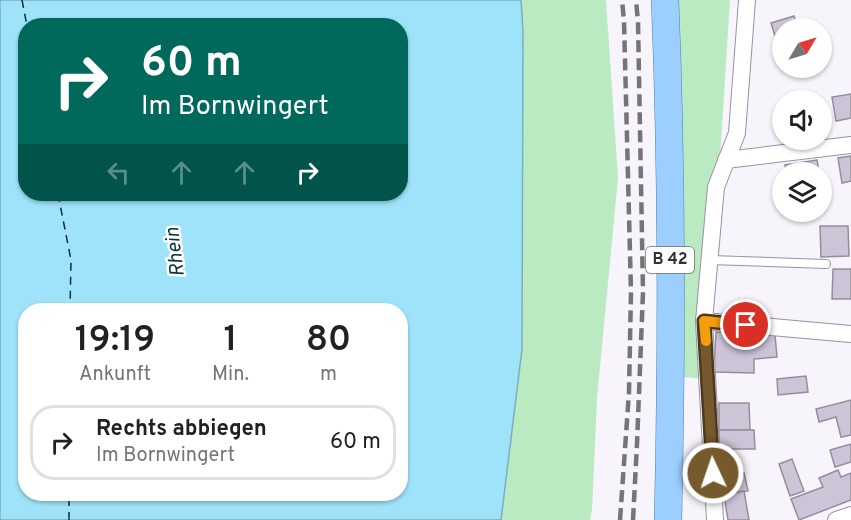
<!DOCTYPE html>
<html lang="de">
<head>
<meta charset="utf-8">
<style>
  body { margin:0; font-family:Overpass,sans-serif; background:#f2f2f2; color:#202124; height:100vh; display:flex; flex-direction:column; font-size:22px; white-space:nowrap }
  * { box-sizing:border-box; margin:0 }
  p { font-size:20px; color:#757577 }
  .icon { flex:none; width:33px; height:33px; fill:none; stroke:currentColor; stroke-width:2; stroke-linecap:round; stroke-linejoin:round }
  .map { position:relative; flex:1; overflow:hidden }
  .details { position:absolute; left:18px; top:303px; width:390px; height:198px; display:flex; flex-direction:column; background:#fff; border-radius:24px; box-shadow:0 2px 4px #0004 }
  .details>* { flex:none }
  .hud { position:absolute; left:18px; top:18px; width:390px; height:183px; border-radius:24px; box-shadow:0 2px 4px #0004; background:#00695c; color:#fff; overflow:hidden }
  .needle { width:39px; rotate:52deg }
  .controls { position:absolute; left:772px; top:18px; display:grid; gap:12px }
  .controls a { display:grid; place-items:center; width:60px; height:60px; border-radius:50%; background:#fff; box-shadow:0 2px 4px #0004; font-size:30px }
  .pin { position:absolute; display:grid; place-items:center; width:51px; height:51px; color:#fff; margin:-26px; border:3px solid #fff; border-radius:50%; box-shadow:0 2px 6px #0007 }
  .me { position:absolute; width:66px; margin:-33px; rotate:357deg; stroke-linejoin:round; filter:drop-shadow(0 0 4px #0008) }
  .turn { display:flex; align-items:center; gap:21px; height:126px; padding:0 24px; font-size:27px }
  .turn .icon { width:78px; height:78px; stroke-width:2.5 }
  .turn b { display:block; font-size:42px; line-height:51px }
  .lanes { display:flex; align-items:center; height:57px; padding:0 24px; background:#0003; justify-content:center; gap:30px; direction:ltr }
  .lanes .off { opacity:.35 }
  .eta { display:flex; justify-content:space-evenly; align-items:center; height:102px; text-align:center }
  .eta b { font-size:36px; font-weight:600; line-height:42px }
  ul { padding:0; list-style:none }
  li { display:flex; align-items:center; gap:18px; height:75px; margin:0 12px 9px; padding:0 12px; border:3px solid #e0e0e0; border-radius:24px }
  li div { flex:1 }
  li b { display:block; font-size:22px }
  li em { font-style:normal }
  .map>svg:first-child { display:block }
  .green { fill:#b9eac1 }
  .water { fill:#9fe3fa; stroke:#7eadbf; stroke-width:1.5; fill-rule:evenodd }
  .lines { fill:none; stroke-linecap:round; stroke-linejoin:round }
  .ferry { stroke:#06313d; stroke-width:1.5; stroke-dasharray:8 6; stroke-linecap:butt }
  .building { fill:#cdc5d7; stroke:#958d9f; stroke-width:1.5 }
  .lane-casing { stroke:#9a91a3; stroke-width:10 }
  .street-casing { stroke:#9a91a3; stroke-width:18 }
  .primary-casing { stroke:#4c81b7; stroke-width:28 }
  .lane { stroke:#fff; stroke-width:8 }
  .street { stroke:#fff; stroke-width:16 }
  .primary { stroke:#9ccefe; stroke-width:27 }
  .rail { stroke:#76737a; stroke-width:4.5; stroke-dasharray:12 6; stroke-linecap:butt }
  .route-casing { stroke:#4d3a1d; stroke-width:15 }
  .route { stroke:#76592d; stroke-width:10 }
  .slow { stroke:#f59e0b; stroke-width:10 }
  .labels { text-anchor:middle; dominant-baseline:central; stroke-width:5; stroke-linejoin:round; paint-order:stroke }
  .shield { fill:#fff; stroke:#706d72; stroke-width:1.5 }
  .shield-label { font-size:16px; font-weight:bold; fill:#322f36 }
  .water-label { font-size:20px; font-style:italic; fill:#06313d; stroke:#fff }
</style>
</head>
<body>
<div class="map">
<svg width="851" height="520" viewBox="0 0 851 520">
  <rect width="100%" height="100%" fill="#f8f4fc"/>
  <g class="green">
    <polygon points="522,0 606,0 618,178 597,398 592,510 590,520 501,520 522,349"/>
    <polygon points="678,0 730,0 706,379 684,377"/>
  </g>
  <path class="water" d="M0,0H521L523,31L522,349L501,520H0ZM26,26H400V194H26ZM26,310H400V494H26Z"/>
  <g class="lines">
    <g class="ferry">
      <polyline points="22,0 27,26"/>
      <polyline points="58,194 71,260 70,310"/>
      <polyline points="69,520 69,494"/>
    </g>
  </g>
  <g class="building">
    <polygon points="794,16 798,28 783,28 783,48 779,49 771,23"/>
    <polygon points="851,94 851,118 836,121 832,97"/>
    <polygon points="851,156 851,181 842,183 838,158"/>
    <polygon points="817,160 819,172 786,172 785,165"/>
    <polygon points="820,226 848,226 849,256 821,257"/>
    <polygon points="833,269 851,269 851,299 832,299"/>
    <polygon points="716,332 775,335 777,357 754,359 754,373 714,372"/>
    <polygon points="806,376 808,392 778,395 777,379"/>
    <polygon points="851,400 851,435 841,437 836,417 819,422 816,409"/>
    <polygon points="719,403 749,403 750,430 719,430"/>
    <polygon points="719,430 754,430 755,449 719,449"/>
    <polygon points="851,444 851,462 835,467 830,450"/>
    <polygon points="792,459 804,491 790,496 779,464"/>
    <polygon points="838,470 841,477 851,473 851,500 799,520 791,499 823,487 819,478"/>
    <polygon points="744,473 748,491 724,495 720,478"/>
    <polygon points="744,491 749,520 728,520 724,495"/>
  </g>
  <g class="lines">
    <g class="lane-casing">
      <polyline id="lane" points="710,260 826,264"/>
    </g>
    <g class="street-casing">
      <g id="street">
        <polyline points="726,160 851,145"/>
        <polyline points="704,321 851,334"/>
        <polyline points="715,520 704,321 716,187 737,133 747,0"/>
        <polyline points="836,520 851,515"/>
      </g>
    </g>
    <g class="primary-casing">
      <path id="primary" d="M665,0C672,173 672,347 668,520"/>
    </g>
    <use href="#lane" class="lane"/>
    <use href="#street" class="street"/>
    <use href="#primary" class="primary"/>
    <g class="rail">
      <polyline points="620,520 629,392 631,292 624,21 622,0"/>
      <polyline points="633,520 637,444 643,292 638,22 636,0"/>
    </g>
  </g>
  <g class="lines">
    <g class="route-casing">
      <polyline id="route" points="713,473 704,321 746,325"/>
    </g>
    <use href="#route" class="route"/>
    <polyline class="slow" points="706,341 704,321 723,323"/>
  </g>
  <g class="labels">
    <rect class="shield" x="646" y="247" width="48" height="26" rx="4.5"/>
    <g class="shield-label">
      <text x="670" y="260">B 42</text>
    </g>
    <g class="water-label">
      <text transform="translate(176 252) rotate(-97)">Rhein</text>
    </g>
  </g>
</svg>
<div class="controls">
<a><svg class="needle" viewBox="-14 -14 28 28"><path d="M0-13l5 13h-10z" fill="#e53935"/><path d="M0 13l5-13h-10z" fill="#757577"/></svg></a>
<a><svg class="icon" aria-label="sound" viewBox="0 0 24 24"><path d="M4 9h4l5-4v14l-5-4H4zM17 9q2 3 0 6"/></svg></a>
<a><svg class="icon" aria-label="layers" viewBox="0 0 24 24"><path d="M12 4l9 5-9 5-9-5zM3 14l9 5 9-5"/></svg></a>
</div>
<div class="pin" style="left:746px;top:325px;background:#d93025"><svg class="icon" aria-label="arrive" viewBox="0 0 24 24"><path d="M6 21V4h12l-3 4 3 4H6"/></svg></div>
<svg class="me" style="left:713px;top:473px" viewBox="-20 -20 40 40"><circle r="17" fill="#76592d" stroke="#fff" stroke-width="3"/><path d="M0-11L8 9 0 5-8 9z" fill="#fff"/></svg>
<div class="hud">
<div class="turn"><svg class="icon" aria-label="right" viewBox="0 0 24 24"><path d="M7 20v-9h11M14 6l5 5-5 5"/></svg><div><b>60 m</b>Im Bornwingert</div></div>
<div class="lanes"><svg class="icon off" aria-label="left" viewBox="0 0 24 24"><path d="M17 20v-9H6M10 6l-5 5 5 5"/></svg><svg class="icon off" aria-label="ahead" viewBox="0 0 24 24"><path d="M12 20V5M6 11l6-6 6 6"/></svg><svg class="icon off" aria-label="ahead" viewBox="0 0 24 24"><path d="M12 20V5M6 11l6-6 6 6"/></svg><svg class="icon" aria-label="right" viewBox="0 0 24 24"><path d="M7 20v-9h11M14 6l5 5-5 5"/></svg></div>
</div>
<section class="details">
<div class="eta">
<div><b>19:19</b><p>Ankunft</p></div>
<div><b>1</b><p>Min.</p></div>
<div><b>80</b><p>m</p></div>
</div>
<ul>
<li><svg class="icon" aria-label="right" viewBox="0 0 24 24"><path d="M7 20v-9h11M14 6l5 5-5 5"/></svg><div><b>Rechts abbiegen</b><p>Im Bornwingert</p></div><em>60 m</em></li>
</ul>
</section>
</div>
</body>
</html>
